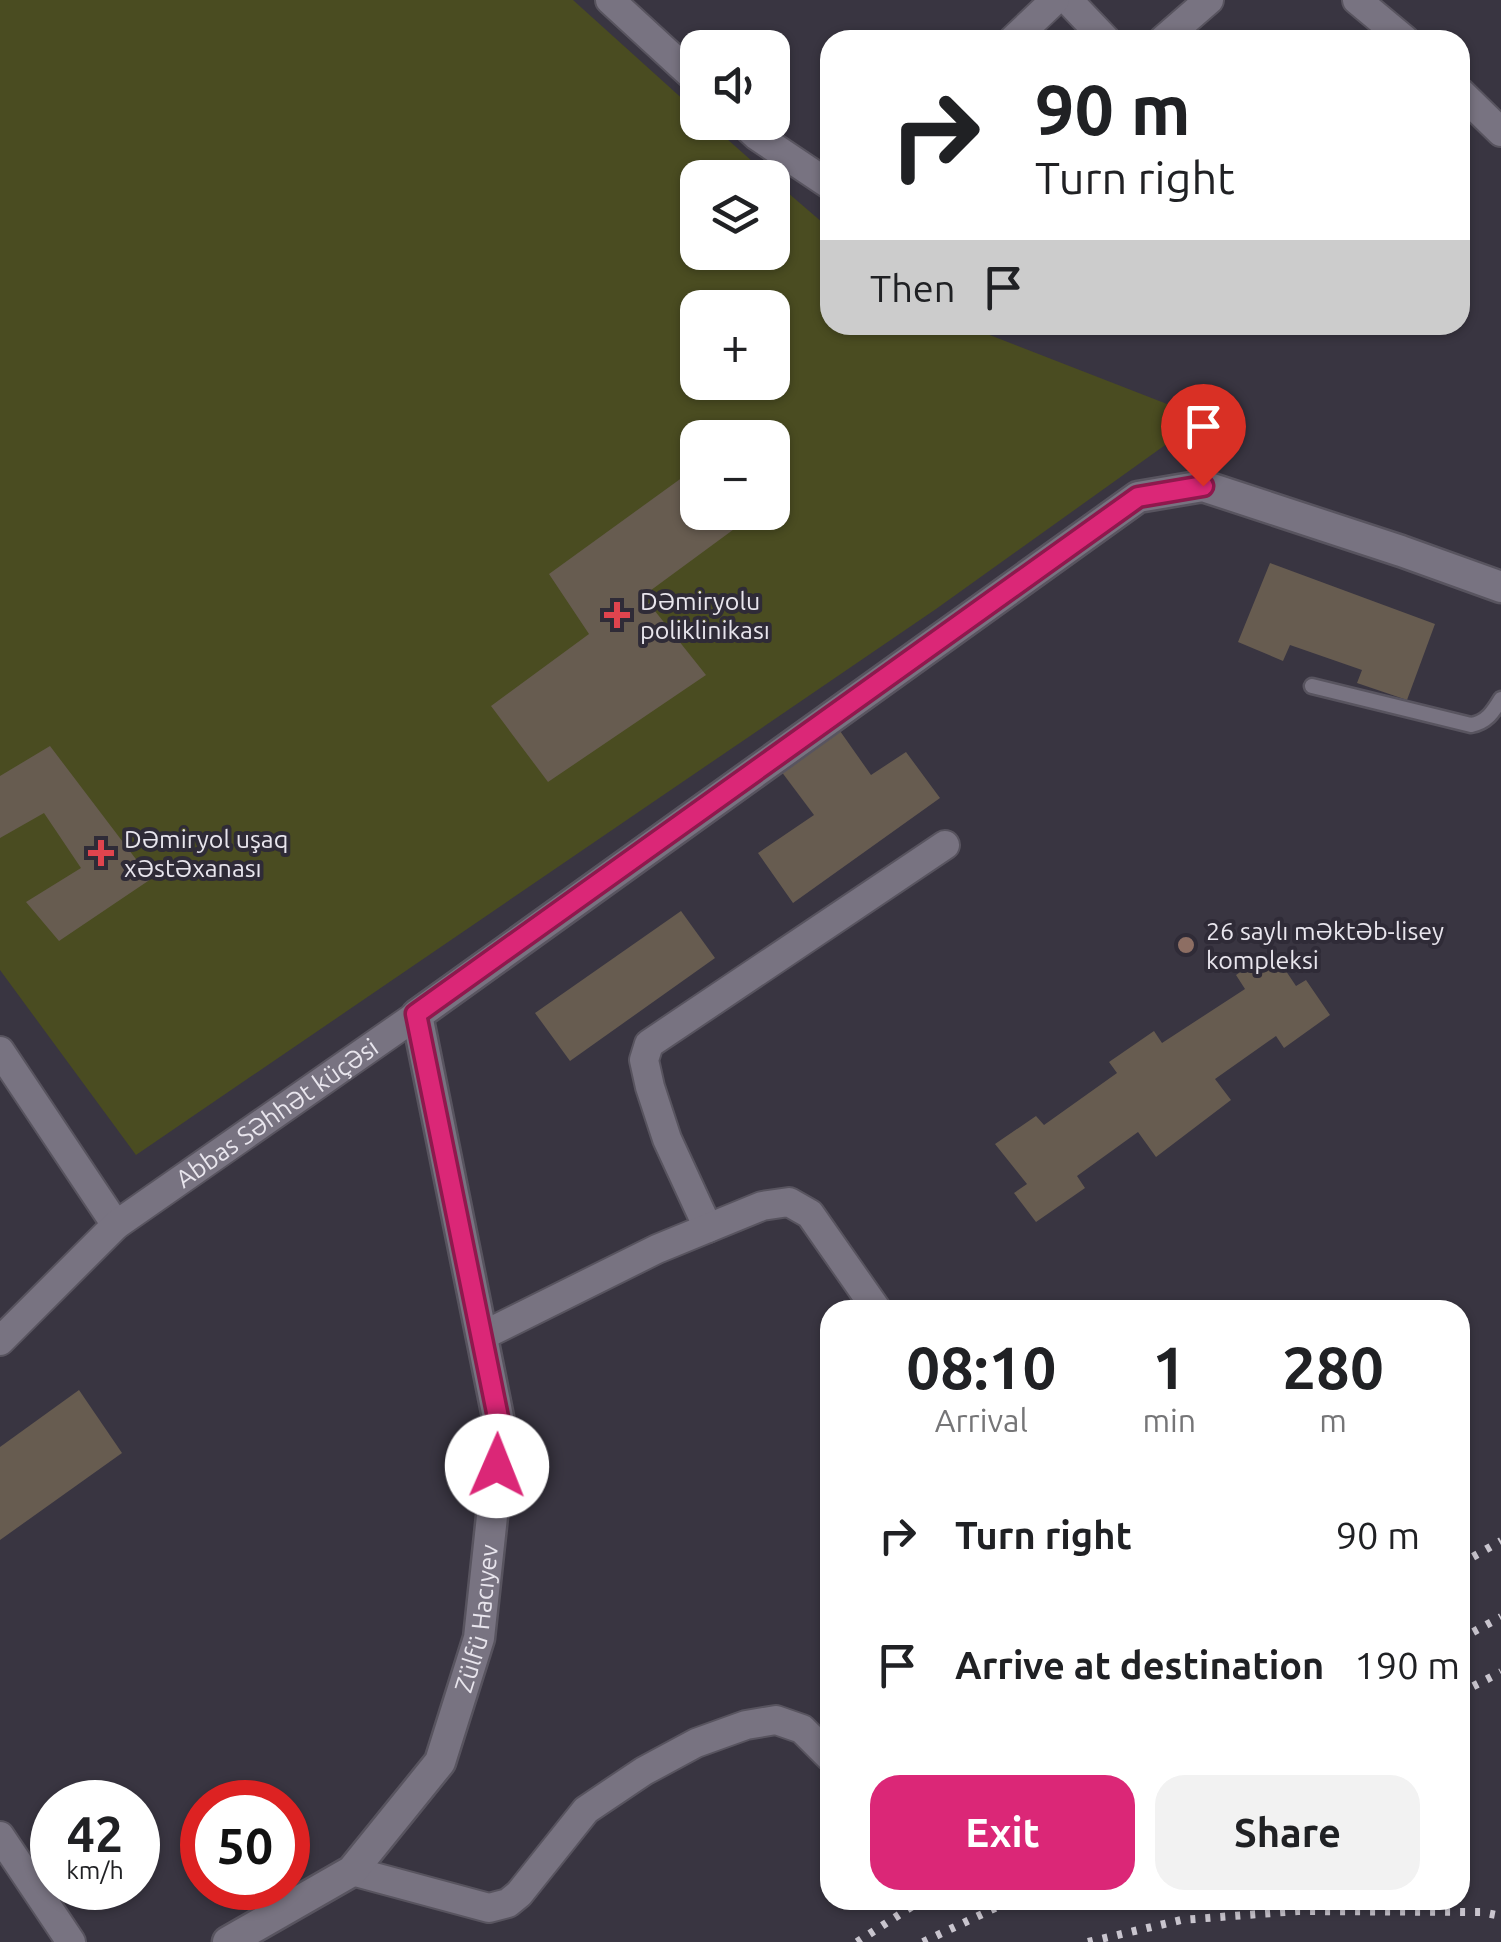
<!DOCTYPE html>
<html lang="en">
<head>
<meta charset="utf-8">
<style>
  body { margin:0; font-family:Ubuntu,sans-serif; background:#f2f2f2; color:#202124; height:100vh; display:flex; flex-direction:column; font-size:38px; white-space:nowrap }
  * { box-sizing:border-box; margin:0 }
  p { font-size:32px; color:#757577 }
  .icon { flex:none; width:55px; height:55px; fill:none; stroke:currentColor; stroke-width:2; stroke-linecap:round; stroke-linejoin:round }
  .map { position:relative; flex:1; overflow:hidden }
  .details { position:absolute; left:820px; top:1300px; width:650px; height:610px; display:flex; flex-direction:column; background:#fff; border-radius:30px; box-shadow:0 2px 8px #0004 }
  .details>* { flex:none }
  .banner { position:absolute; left:820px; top:30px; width:650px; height:305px; border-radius:30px; box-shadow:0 2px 8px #0004; background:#fff; color:#202124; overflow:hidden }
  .buttons { position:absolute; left:680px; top:30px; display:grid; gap:20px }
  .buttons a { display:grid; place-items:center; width:110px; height:110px; border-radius:20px; background:#fff; box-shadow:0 2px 8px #0004; font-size:50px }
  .speed { position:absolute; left:30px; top:1780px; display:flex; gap:20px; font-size:50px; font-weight:700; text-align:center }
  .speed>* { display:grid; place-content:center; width:130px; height:130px; border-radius:50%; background:#fff; box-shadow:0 2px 8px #0004; line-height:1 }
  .speed small { font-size:25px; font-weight:400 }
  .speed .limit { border:15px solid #d22; background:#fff; color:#111 }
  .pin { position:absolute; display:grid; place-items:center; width:85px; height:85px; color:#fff; margin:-102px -42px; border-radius:50% 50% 50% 0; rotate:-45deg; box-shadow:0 0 10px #0007 }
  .pin .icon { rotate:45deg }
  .me { position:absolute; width:110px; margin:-55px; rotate:1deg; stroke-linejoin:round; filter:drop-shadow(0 0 8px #0008) }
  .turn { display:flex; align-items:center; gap:35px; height:210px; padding:0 50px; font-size:45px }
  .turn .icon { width:130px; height:130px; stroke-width:2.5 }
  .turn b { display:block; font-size:70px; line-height:85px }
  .then { display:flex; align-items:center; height:95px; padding:0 50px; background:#0003; gap:20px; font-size:38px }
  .eta { display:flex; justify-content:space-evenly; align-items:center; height:170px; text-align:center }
  .eta b { font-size:60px; font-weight:700; line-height:70px }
  .primary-button { display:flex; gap:20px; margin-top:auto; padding:20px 50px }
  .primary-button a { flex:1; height:115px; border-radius:30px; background:#db2777; color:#fff; font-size:40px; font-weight:700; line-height:115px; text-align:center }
  .primary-button a+a { background:#f2f2f2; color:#202124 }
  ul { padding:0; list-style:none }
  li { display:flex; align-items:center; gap:30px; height:130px; padding:0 50px }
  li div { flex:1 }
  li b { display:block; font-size:38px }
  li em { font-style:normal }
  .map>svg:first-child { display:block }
  .green { fill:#4a4c21; fill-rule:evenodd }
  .building { fill:#675c50 }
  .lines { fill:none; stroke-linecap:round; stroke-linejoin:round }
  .lane-casing { stroke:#58545f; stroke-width:19 }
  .street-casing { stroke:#58545f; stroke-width:32 }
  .secondary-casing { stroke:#58545f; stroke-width:35 }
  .lane { stroke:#787381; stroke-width:14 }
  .street { stroke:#787381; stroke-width:28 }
  .secondary { stroke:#787381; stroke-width:30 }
  .rail { stroke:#c9c5ce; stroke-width:8; stroke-dasharray:5 10; stroke-linecap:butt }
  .route-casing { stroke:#8e194d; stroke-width:25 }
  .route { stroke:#db2777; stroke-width:18 }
  .health-dot { fill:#e0444e; stroke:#2f2b37; stroke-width:4 }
  .education-dot { fill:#8d6e63; stroke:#2f2b37; stroke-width:4 }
  .labels { text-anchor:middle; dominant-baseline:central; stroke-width:8; stroke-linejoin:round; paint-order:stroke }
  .poi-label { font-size:25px; fill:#e8e5ed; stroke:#2f2b37; text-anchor:start }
  .street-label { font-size:25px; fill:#e8e5ed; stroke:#2f2b37 }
</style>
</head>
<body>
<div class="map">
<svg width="1501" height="1942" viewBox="0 0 1501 1942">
  <rect width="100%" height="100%" fill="#393541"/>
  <path class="green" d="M0,0H573L697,112L698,122L709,123L770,177L698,178V252H772L773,180L830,229V325H964L1203,418L936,609L136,1155L0,970ZM698,308H772V382H698ZM698,438H772V512H698Z"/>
  <g class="building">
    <polygon points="694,469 698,473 698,512 731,512 741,524 643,596 706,675 548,782 491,706 589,634 549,574"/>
    <polygon points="1270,563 1435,624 1407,700 1357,683 1362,670 1290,645 1283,661 1238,642"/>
    <polygon points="840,731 871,775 906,752 940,798 793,903 758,853 814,815 781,771"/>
    <polygon points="50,746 151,879 59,941 26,902 81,868 44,813 0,838 0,776"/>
    <polygon points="681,911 715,958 570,1061 535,1013"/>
    <polygon points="1272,950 1296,986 1306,980 1330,1015 1284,1048 1276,1036 1215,1079 1231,1100 1156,1157 1138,1132 1077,1176 1085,1188 1036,1222 1014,1193 1027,1184 995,1144 1036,1116 1044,1125 1117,1073 1109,1062 1154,1031 1162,1043 1245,989 1236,975"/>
    <polygon points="79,1390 122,1453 0,1540 0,1447"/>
  </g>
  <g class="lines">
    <g class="lane-casing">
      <path id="lane" d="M1312,686L1471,725C1487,722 1493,712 1501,699"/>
    </g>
    <g class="street-casing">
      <g id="street">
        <polyline points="610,0 698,81"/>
        <polyline points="1068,0 1106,40"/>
        <polyline points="1357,0 1405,40"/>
        <polyline points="1013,40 1055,0"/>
        <polyline points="1163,40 1209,0"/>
        <polyline points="1460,92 1501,132"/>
        <polyline points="742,122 757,136 830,185"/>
        <polyline points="0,1051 116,1225"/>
        <polyline points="708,1228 667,1139 650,1087 644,1060 649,1044 945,845"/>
        <polyline points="482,1336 657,1249 762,1206 789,1202 810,1214 877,1310"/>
        <path id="s1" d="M0,1341L116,1225L417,1015"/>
        <polyline points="0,1836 71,1942"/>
        <polyline points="352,1871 489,1908 508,1903 519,1894 586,1810 644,1771 696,1743 746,1725 776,1720 802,1729 830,1757"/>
      </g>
    </g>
    <g class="secondary-casing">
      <g id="secondary">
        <path id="s2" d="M228,1942L352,1871L440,1762L479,1638L501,1432L417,1015L1138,497L1203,486L1401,551L1501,587"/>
      </g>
    </g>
    <use href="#lane" class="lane"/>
    <use href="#street" class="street"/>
    <use href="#secondary" class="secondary"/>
    <g class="rail">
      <polyline points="1460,1564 1501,1541"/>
      <polyline points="1460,1639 1501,1617"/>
      <polyline points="1460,1693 1501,1672"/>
      <polyline points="857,1942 922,1900"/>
      <polyline points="923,1942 1012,1900"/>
      <polyline points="1088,1942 1181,1920 1298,1911 1481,1912 1501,1916"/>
    </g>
  </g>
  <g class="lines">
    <g class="route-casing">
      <polyline id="route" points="497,1466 501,1432 416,1014 1138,497 1203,486"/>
    </g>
    <use href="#route" class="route"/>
  </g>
  <g class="health-dot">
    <path d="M612 600h10v10h10v10h-10v10h-10v-10h-10v-10h10z"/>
    <path d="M96 838h10v10h10v10h-10v10h-10v-10h-10v-10h10z"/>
  </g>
  <circle class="education-dot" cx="1186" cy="945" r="10"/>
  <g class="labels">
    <g class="poi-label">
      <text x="640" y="601">Dəmiryolu<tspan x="640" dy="29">poliklinikası</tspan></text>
      <text x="124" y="839">Dəmiryol uşaq<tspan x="124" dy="29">xəstəxanası</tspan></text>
      <text x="1206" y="931">26 saylı məktəb-lisey<tspan x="1206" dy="29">kompleksi</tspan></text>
    </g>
    <g class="street-label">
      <text stroke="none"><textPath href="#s1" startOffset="360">Abbas Səhhət küçəsi</textPath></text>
      <text stroke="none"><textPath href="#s2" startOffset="432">Zülfü Hacıyev</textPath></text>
    </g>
  </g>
</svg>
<div class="buttons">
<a><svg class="icon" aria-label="sound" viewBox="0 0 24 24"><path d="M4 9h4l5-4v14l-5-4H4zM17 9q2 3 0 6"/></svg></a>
<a><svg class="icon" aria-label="layers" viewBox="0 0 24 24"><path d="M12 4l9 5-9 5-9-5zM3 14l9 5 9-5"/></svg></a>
<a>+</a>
<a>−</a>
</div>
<div class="speed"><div>42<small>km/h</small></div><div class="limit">50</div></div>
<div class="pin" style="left:1203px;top:486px;background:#d93025"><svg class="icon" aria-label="arrive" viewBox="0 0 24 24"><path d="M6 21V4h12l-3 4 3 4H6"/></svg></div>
<svg class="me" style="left:497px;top:1466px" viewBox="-20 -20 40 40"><circle r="19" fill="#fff"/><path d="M0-13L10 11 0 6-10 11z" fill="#db2777"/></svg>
<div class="banner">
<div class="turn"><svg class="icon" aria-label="right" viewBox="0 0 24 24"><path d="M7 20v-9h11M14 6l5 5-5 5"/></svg><div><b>90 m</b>Turn right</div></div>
<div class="then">Then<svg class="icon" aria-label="arrive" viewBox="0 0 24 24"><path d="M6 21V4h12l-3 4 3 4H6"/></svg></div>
</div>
<section class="details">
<div class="eta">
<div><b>08:10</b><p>Arrival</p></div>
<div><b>1</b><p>min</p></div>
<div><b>280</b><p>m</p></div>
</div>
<ul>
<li><svg class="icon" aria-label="right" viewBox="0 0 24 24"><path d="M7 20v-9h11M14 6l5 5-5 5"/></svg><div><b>Turn right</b></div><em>90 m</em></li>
<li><svg class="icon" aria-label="arrive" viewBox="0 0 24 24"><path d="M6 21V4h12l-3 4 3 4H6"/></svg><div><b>Arrive at destination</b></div><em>190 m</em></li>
</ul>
<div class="primary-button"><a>Exit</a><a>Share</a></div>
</section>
</div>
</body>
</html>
